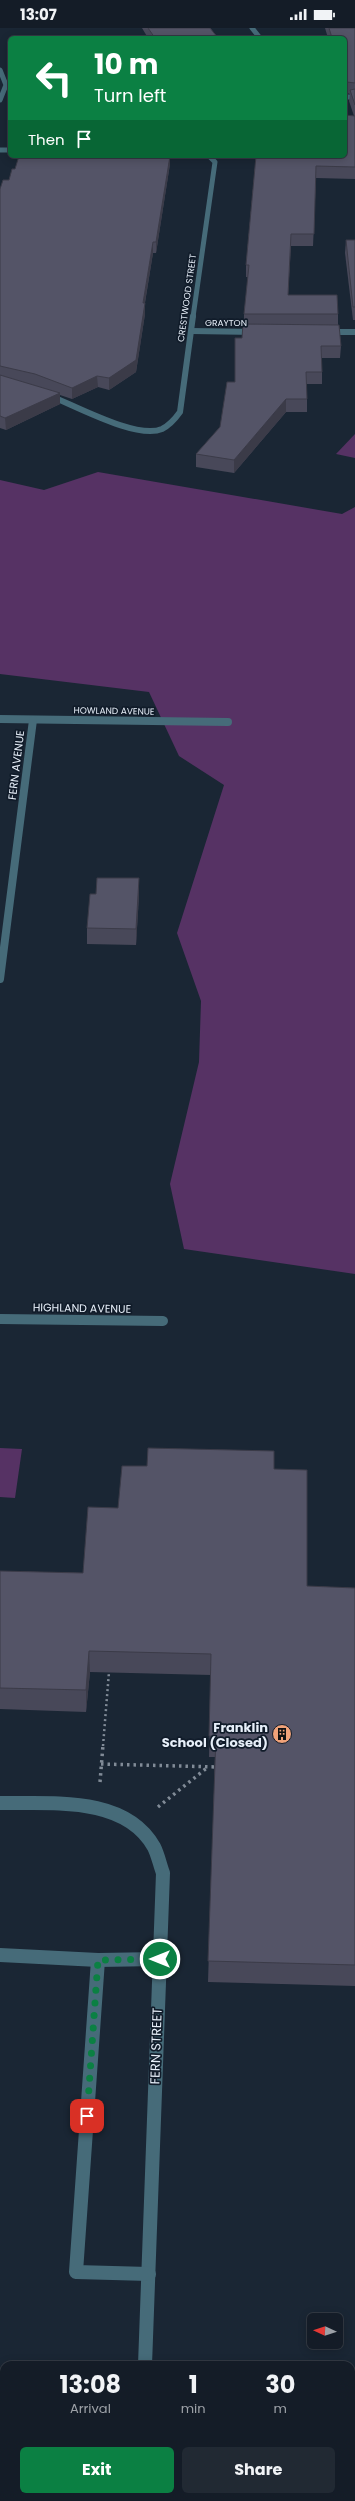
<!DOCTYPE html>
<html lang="en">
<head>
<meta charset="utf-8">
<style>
  body { margin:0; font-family:Poppins,sans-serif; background:#212933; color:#f1f3f6; height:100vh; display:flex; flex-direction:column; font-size:15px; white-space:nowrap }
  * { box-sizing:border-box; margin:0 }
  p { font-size:13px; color:#9da1a7 }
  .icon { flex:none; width:22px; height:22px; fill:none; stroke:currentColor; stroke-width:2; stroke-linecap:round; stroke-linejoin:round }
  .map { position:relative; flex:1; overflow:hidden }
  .details { position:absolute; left:0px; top:2333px; width:355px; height:140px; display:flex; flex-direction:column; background:#141c27; border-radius:12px 12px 0 0; box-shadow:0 2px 10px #0003,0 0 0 1px #333a44 }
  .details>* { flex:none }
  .top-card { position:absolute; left:8px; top:8px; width:339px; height:122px; border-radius:6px; box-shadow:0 2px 10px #0003,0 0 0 1px #333a44; background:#0b8043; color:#fff; overflow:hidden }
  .needle { width:26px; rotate:273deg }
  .fabs { position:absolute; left:307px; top:2285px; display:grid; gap:8px }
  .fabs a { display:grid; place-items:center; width:36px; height:36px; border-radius:6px; background:#141c27; box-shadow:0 2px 10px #0003,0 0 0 1px #333a44; font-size:20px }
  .pin { position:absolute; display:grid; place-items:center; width:34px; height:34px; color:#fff; margin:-17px; border-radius:8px; box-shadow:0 2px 6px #0006 }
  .me { position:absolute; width:44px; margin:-22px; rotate:270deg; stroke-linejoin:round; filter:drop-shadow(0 0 3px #0008) }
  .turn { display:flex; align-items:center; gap:14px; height:84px; padding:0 20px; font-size:18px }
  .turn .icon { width:52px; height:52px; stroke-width:2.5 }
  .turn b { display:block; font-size:28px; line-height:34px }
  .then { display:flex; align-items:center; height:38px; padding:0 20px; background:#0003; gap:8px; font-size:15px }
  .eta { display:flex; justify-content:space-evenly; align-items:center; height:68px; text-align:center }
  .eta b { font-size:24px; font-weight:700; line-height:28px }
  .primary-button { display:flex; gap:8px; margin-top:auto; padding:8px 20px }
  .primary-button a { flex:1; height:46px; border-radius:6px; background:#0b8043; color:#fff; font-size:16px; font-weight:700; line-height:46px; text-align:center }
  .primary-button a+a { background:#212933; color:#f1f3f6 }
  .status { display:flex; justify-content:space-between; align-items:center; height:28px; padding:0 20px; background:#141c27; direction:ltr }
  .status svg { height:11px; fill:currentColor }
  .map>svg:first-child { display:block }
  .green { fill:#563264 }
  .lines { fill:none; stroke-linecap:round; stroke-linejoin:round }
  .path-far1 { stroke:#818b97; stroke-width:2.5; stroke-dasharray:2 3; stroke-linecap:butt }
  .path { stroke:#818b97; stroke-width:3.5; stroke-dasharray:2.5 4; stroke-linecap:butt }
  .minor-far4 { stroke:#466b79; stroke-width:5 }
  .minor-far3 { stroke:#466b79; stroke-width:6 }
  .minor-far2 { stroke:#466b79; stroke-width:8 }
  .minor-far1 { stroke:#466b79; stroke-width:10 }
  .minor { stroke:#466b79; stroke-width:14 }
  .wall { fill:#484859 }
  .shaded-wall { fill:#3b3b48 }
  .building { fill:#545467; stroke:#3b3b48 }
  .route { stroke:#0b8043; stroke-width:7; stroke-dasharray:0 12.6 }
  .labels { text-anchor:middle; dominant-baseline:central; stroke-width:3.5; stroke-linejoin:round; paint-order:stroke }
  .far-street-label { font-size:9px; fill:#e7eff9; stroke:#111c2a }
  .street-label { font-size:11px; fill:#e7eff9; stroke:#111c2a }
  .near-poi-label { font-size:13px; font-weight:bold; fill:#e7eff9; stroke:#111c2a; text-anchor:end }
  .near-street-label { font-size:13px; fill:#e7eff9; stroke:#111c2a }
</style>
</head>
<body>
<div class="status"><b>13:07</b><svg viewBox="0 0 49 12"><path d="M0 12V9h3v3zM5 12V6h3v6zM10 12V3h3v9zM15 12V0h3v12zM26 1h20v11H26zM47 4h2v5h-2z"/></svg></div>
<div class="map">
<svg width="355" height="2473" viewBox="0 0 355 2473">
  <rect width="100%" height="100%" fill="#1a2634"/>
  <g class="green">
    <polygon points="355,406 355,430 336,426"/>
    <polygon points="98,444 342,486 355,479 355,1246 184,1221 170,1156 199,1034 201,973 177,905 224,757 179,728 149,664 0,646 0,452 44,462"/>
    <polygon points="0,1420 22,1421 15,1470 0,1469"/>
  </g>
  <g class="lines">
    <polyline class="path-far1" points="103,1718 109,1644"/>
    <g class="path">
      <polyline points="101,1736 217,1739"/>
      <polyline points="100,1754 103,1717"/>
      <polyline points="158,1779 208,1739"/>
    </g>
    <g class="minor-far4">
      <polyline points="252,0 260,10"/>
      <polyline points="0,42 6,57 0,72"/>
      <polyline points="345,69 355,69"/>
      <polyline points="0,122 10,122"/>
      <polyline points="193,289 215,134 209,128"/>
    </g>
    <g class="minor-far3">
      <polyline points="192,303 256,304"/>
      <polyline points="326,304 355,304"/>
      <path d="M48,367C74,377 137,412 162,401C170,397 175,391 180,384L193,288"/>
    </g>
    <g class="minor-far2">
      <polyline points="0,691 228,694"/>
      <polyline points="0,951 33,692"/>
    </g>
    <polyline class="minor-far1" points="0,1291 163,1293"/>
    <g class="minor">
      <path d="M0,1775C50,1776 125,1767 154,1819C158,1827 160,1837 163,1845L145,2337"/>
      <polyline points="0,1927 98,1932 159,1931"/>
      <polyline points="98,1932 76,2244 149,2246"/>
      <polyline points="141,2469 141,2473"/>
    </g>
  </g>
  <g class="wall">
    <polygon points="142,0 210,0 218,10 148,10"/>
    <polygon points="325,0 355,0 355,151 316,150 313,218 291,218 288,267 338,286 338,297 341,318 340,330 321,330 322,344 322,356 306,356 307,371 307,384 286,384 234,445 196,439 196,426 220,399 235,354 244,296 244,286 248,249 246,249 246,237 256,128 354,88 349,73 350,66 347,65 345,61 345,10 328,10"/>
    <polygon points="170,136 156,225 153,225 145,275 145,286 136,344 109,362 98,359 72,371 60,367 60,376 6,402 0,400 0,161 9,152"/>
    <polygon points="346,212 355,212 355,292 353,292 345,225"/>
    <polygon points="139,850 139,867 136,917 87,916 87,900 96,866"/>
    <polygon points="274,1441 307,1558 355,1560 355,1958 208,1954 215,1729 209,1729 211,1647 90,1644 86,1684 0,1681 0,1543 83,1545 118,1480"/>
  </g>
  <g class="shaded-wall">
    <polygon points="170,128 170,136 156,225 156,214"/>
    <polygon points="153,214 153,225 143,286 143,275"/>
    <polygon points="145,275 145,286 136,344 109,362 109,350"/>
    <polygon points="97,348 98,359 72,371 72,360"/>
    <polygon points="60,365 60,376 6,402 5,390"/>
    <polygon points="286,371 286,384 234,445 234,432"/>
    <polygon points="139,850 139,867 136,917 136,901"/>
    <polygon points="89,1623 90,1644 86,1684 86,1662"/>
  </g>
  <g class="building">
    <polygon points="148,0 210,0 218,10 155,10"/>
    <polygon points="329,0 355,0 355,55 347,54 345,48 345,10 332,10"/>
    <polygon points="355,61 355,77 350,62"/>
    <polygon points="345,87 355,88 355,139 316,138 314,206 291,206 288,267 337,267 338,286 244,286 249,237 246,237 256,128 345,128"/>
    <polygon points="19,128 170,128 156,214 153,214 143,275 145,275 136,332 109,350 97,348 72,360 35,346 0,338 0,161 3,152 9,152 12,141 15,141"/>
    <polygon points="346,212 355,212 355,279 353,279"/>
    <polygon points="243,296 339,297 341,318 321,318 322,344 306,344 307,371 286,371 234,432 196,426 220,399 227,354 235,354 235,310 242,310"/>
    <polygon points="0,347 60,365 5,390 0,388"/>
    <polygon points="97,850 139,850 136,901 87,900 90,866 96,866"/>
    <polygon points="148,1420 274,1423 274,1441 307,1442 307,1558 355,1560 355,1937 208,1933 216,1708 209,1708 211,1626 89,1623 86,1662 0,1660 0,1543 83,1545 88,1479 118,1480 122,1438 147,1438"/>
  </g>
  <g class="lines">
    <polyline class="route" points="87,2088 98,1932 160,1931"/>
  </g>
  <defs>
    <g id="building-disc" transform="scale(1)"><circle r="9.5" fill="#f0a279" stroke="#111c2a"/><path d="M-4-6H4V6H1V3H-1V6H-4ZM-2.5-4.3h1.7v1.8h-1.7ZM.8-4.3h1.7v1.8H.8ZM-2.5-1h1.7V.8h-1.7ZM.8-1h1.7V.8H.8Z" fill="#111"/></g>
  </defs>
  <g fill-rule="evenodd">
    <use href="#building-disc" x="282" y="1706"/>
  </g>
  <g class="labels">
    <g class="far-street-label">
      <text transform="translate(187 270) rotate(-82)">CRESTWOOD STREET</text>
      <text x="226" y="295">GRAYTON</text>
      <text transform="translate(114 683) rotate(1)">HOWLAND AVENUE</text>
    </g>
    <g class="street-label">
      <text transform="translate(16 737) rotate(-83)">FERN AVENUE</text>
      <text transform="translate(82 1280) rotate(1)">HIGHLAND AVENUE</text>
    </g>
    <g class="near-poi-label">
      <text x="268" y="1699">Franklin<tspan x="268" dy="15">School (Closed)</tspan></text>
    </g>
    <g class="near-street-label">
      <text transform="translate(156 2018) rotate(-88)">FERN STREET</text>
    </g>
  </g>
</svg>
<div class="fabs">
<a><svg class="needle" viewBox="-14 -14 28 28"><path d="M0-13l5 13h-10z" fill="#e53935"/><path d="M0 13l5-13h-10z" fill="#9da1a7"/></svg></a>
</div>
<div class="pin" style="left:87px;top:2088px;background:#d93025"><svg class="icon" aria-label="arrive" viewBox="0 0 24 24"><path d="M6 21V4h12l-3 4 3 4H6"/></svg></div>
<svg class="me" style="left:160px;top:1931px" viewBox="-20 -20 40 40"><circle r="17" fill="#0b8043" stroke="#fff" stroke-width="3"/><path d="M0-11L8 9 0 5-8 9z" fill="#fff"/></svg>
<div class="top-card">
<div class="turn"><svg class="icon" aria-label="left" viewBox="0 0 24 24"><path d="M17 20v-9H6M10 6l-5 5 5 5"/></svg><div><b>10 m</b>Turn left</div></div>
<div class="then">Then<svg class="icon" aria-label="arrive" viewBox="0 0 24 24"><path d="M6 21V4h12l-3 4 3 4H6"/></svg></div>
</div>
<section class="details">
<div class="eta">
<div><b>13:08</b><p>Arrival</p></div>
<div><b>1</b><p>min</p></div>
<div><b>30</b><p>m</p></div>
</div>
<div class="primary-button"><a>Exit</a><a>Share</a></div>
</section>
</div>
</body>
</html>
